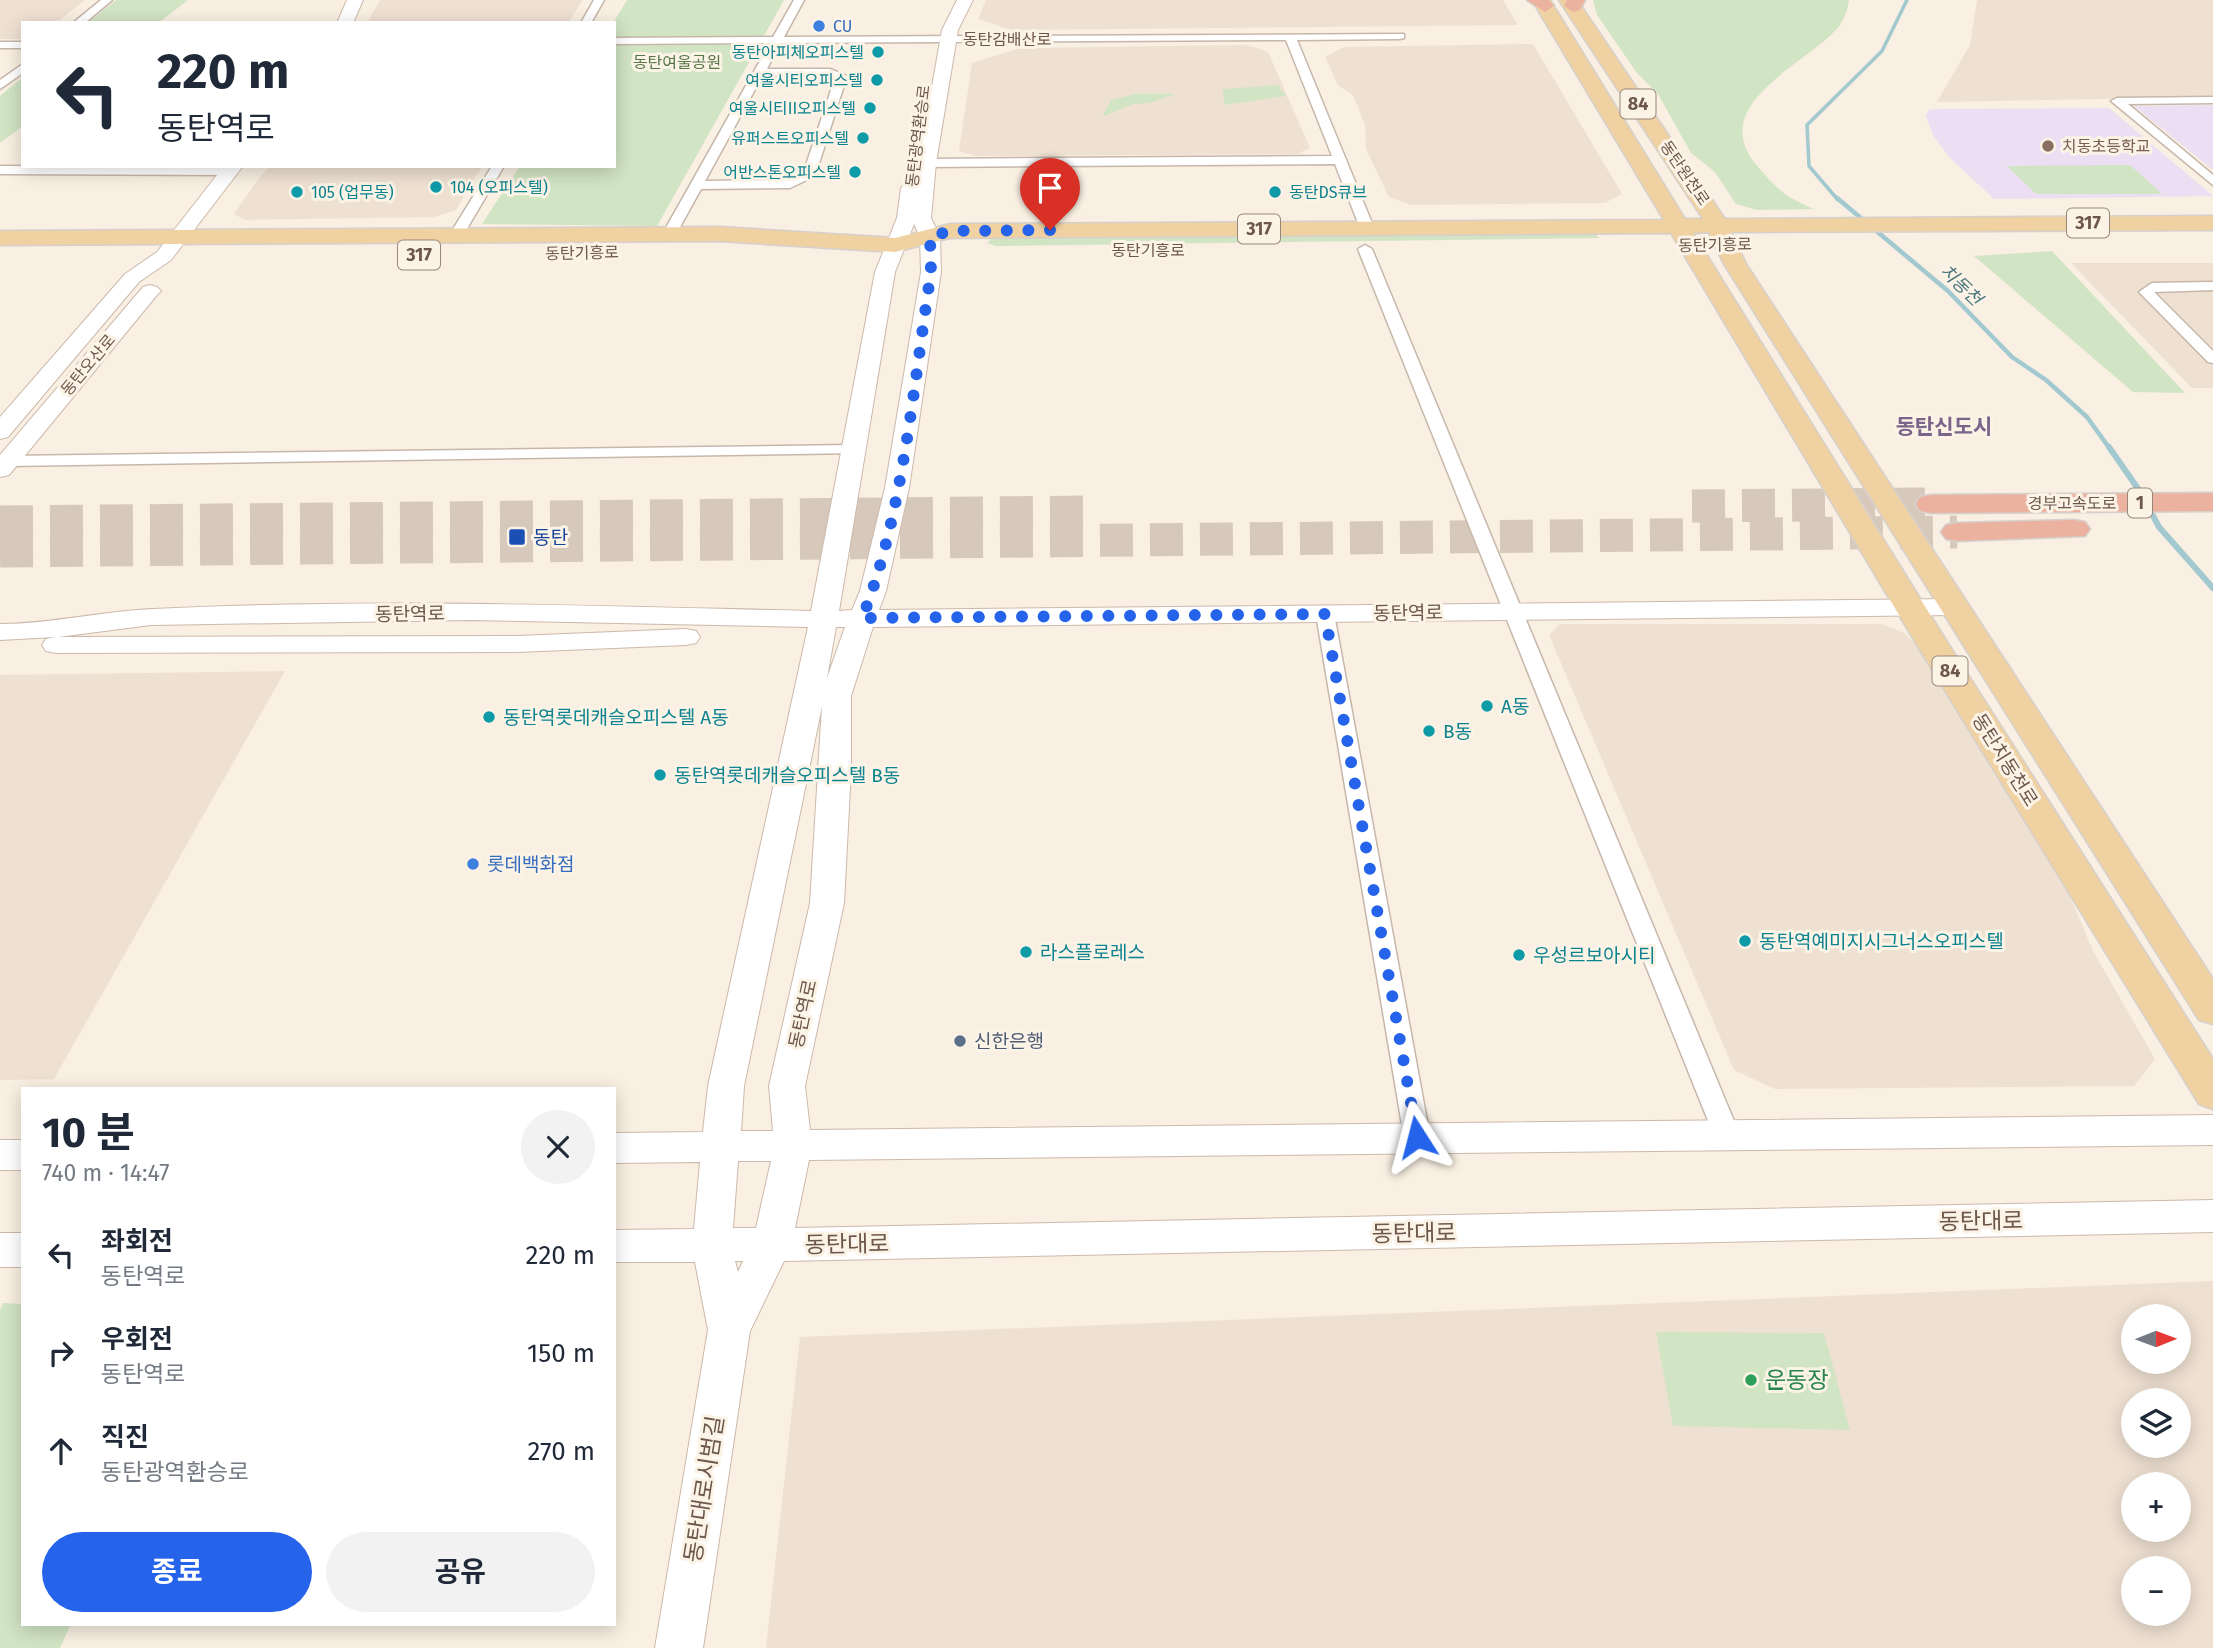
<!DOCTYPE html>
<html lang="ko">
<head>
<meta charset="utf-8">
<style>
  body { margin:0; font-family:"Fira Sans","Noto Sans KR",sans-serif; background:#f2f2f3; color:#1f2937; height:100vh; display:flex; flex-direction:column; font-size:26px; white-space:nowrap }
  * { box-sizing:border-box; margin:0 }
  p { font-size:23px; color:#747a83 }
  .icon { flex:none; width:38px; height:38px; fill:none; stroke:currentColor; stroke-width:2; stroke-linecap:round; stroke-linejoin:round }
  .map { position:relative; flex:1; overflow:hidden }
  .side { position:absolute; left:21px; top:1087px; width:595px; height:539px; display:flex; flex-direction:column; background:#fff; border-radius:0px; box-shadow:0 4px 18px #0003 }
  .side>* { flex:none }
  .guide { position:absolute; left:21px; top:21px; width:595px; height:147px; border-radius:0px; box-shadow:0 4px 18px #0003; background:#fff; color:#1f2937; overflow:hidden }
  .needle { width:46px; rotate:89deg }
  .fabs { position:absolute; left:2121px; top:1304px; display:grid; gap:14px }
  .fabs a { display:grid; place-items:center; width:70px; height:70px; border-radius:50%; background:#fff; box-shadow:0 4px 18px #0003; font-size:35px }
  .pin { position:absolute; display:grid; place-items:center; width:60px; height:60px; color:#fff; margin:-72px -30px; border-radius:50% 50% 50% 0; rotate:-45deg; box-shadow:0 0 7px #0007 }
  .pin .icon { rotate:45deg }
  .me { position:absolute; width:77px; margin:-38px; rotate:351deg; stroke-linejoin:round; filter:drop-shadow(0 0 5px #0008) }
  .turn { display:flex; align-items:center; gap:24px; height:147px; padding:0 21px; font-size:32px }
  .turn .icon { width:91px; height:91px; stroke-width:2.5 }
  .turn b { display:block; font-size:49px; line-height:60px }
  .round { display:grid; place-items:center; flex:none; width:74px; height:74px; border-radius:37px; background:#f2f2f3 }
  .summary { display:flex; align-items:center; justify-content:space-between; height:119px; padding:0 21px }
  h1 { font-size:42px; font-weight:700; line-height:52px }
  .button { display:flex; gap:14px; margin-top:auto; padding:14px 21px }
  .button a { flex:1; height:80px; border-radius:42px; background:#2563eb; color:#fff; font-size:28px; font-weight:700; line-height:80px; text-align:center }
  .button a+a { background:#f2f2f3; color:#1f2937 }
  ul { padding:0; list-style:none }
  li { display:flex; align-items:center; gap:21px; height:98px; padding:0 21px }
  li div { flex:1 }
  li b { display:block; font-size:26px }
  li em { font-style:normal }
  .map>svg:first-child { display:block }
  .residential { fill:#efe1d2; fill-rule:evenodd }
  .education { fill:#ecdff4 }
  .green { fill:#d1e4c3 }
  .lines { fill:none; stroke-linecap:round; stroke-linejoin:round }
  .stream-far2 { stroke:#a1c9cf; stroke-width:3.5 }
  .stream-far1 { stroke:#a1c9cf; stroke-width:4.5 }
  .stream { stroke:#a1c9cf; stroke-width:6 }
  .highway-tunnel { stroke:#d6c9bc; stroke-width:33; stroke-dasharray:33 17; stroke-linecap:butt }
  .street-casing { stroke:#c7b7ab; stroke-width:3 }
  .secondary-casing { stroke:#cdb9ab; stroke-width:2 }
  .primary-casing { stroke:#d6d0cd; stroke-width:3 }
  .highway-casing { stroke:#d6d0cd; stroke-width:3 }
  .street { fill:#fff; fill-rule:evenodd }
  .secondary { fill:#fff; fill-rule:evenodd }
  .primary { fill:#f0d1a2; fill-rule:evenodd }
  .highway { fill:#ebb2a0; fill-rule:evenodd }
  .route { stroke:#2563eb; stroke-width:12; stroke-dasharray:0 21.6 }
  .shop-dot { fill:#3f7fe0; stroke:#fcf3e7; stroke-width:2.5 }
  .culture-dot { fill:#0f9aa8; stroke:#fcf3e7; stroke-width:2.5 }
  .education-dot { fill:#8d6e63; stroke:#fcf3e7; stroke-width:2.5 }
  .transit-dot { fill:#1a4fb4; stroke:#fcf3e7; stroke-width:2.5 }
  .service-dot { fill:#5c6f8a; stroke:#fcf3e7; stroke-width:2.5 }
  .leisure-dot { fill:#2e9e5b; stroke:#fcf3e7; stroke-width:2.5 }
  .labels { text-anchor:middle; dominant-baseline:central; stroke-width:6; stroke-linejoin:round; paint-order:stroke }
  .far-shop-label { font-size:16px; fill:#366cbe; stroke:#fcf3e7; text-anchor:start }
  .far-street-label { font-size:16px; fill:#6d574c; stroke:#fcf3e7 }
  .far-culture-label { font-size:16px; fill:#0d838f; stroke:#fcf3e7; text-anchor:end }
  .far-park-label { font-size:16px; fill:#577749; stroke:#fcf3e7 }
  .far-education-label { font-size:16px; fill:#785e54; stroke:#fcf3e7; text-anchor:start }
  .shield { fill:#fcf3e7; stroke:#98867a; stroke-width:2 }
  .shield-label { font-size:18px; font-weight:bold; fill:#6d574c }
  .far-water-label { font-size:18px; font-style:italic; fill:#49767e; stroke:#fcf3e7 }
  .transit-label { font-size:19px; fill:#164399; stroke:#fcf3e7; text-anchor:start }
  .street-label { font-size:19px; fill:#6d574c; stroke:#fcf3e7 }
  .culture-label { font-size:19px; fill:#0d838f; stroke:#fcf3e7; text-anchor:start }
  .shop-label { font-size:19px; fill:#366cbe; stroke:#fcf3e7; text-anchor:start }
  .service-label { font-size:19px; fill:#4e5e75; stroke:#fcf3e7; text-anchor:start }
  .far-district-label { font-size:21px; font-weight:bold; fill:#7b6489; stroke:#fcf3e7 }
  .near-street-label { font-size:23px; fill:#6d574c; stroke:#fcf3e7 }
  .near-leisure-label { font-size:23px; fill:#27864d; stroke:#fcf3e7; text-anchor:start }
</style>
</head>
<body>
<div class="map">
<svg width="2213" height="1648" viewBox="0 0 2213 1648">
  <rect width="100%" height="100%" fill="#f9efe2"/>
  <g class="residential">
    <polygon points="0,0 85,0 56,23 23,23 23,39 0,39"/>
    <polygon points="380,0 583,0 568,23 367,23"/>
    <polygon points="986,0 1503,0 1518,25 1012,30 978,19"/>
    <polygon points="1977,0 2213,0 2213,97 1937,102 1970,45"/>
    <polygon points="1533,44 1622,194 1605,203 1411,205 1389,197 1366,149 1365,125 1353,95 1338,85 1325,57 1344,47"/>
    <polygon points="1248,45 1268,52 1310,148 1297,154 976,156 959,151 972,63 1020,48"/>
    <polygon points="271,166 482,166 456,210 434,217 245,220 234,214 262,174"/>
    <polygon points="2071,263 2213,263 2213,388 2192,388"/>
    <polygon points="1560,624 1882,624 1904,633 1917,645 2067,889 2093,951 2155,1059 2134,1086 1775,1089 1734,1070 1549,635"/>
    <polygon points="285,671 54,1079 0,1080 0,675"/>
    <path d="M2213,1281V1648H766L800,1337ZM2133,1316H2179V1362H2133ZM2133,1400H2179V1446H2133ZM2133,1484H2179V1530H2133ZM2133,1568H2179V1614H2133Z"/>
  </g>
  <g class="education">
    <polygon points="2213,105 2213,170 2134,106"/>
    <polygon points="2109,108 2213,196 1994,199 1949,157 1933,135 1926,116 1929,110 1938,109"/>
  </g>
  <g class="green">
    <polygon points="116,0 188,0 158,23 88,23"/>
    <polygon points="627,0 784,0 657,226 482,224 520,166 614,166 613,23"/>
    <path d="M1593,0H1849C1848,9 1845,17 1840,25C1811,63 1701,104 1759,168C1779,191 1785,197 1814,209L1757,210L1736,204L1715,172L1691,153L1658,94L1637,73L1597,15Z"/>
    <polygon points="23,77 23,126 0,143 0,96"/>
    <polygon points="1278,85 1286,96 1224,105 1223,89"/>
    <polygon points="1135,94 1176,94 1149,103 1133,104 1102,117 1111,100"/>
    <polygon points="2130,165 2162,194 2036,194 2007,166"/>
    <polygon points="1224,232 1594,232 1599,238 996,246 987,243 992,238"/>
    <polygon points="2052,251 2185,393 2133,392 1974,256"/>
    <polygon points="3,1303 23,1304 23,1624 71,1624 60,1648 0,1648 0,1310"/>
    <polygon points="1656,1332 1824,1333 1850,1430 1673,1426"/>
  </g>
  <g class="lines">
    <polyline class="stream-far2" points="1838,200 1809,166 1807,125 1882,51 1907,0"/>
    <polyline class="stream-far1" points="1837,198 1948,291 2012,357 2046,380 2087,417 2110,449"/>
    <polyline class="stream" points="2109,447 2141,493 2159,527 2213,588"/>
    <g class="highway-tunnel">
      <polyline points="1692,506 1931,504"/>
      <polyline points="0,522 1093,512"/>
      <polyline points="0,551 1957,532"/>
    </g>
    <g class="street-casing">
      <g id="street">
        <polygon points="101,0 112,0 85,23 73,23"/>
        <polygon points="594,0 604,0 591,23 581,23"/>
        <path d="M794,0H804L784,37L1404,34V38L1400,39L1297,40L1374,228L1367,232L1360,228L1335,164L927,167L921,163L927,159L1332,156L1286,40L780,43L767,69H830L847,76L815,176L790,188L701,189L675,236H665L663,233L770,43L614,44V38L773,37ZM763,75L835,78L803,174L788,180L705,181Z"/>
        <rect x="0" y="42" width="23" height="6"/>
        <polygon points="23,64 23,73 0,89 0,80"/>
        <polygon points="2213,97 2213,103 2128,104 2213,175 2213,185 2111,101 2117,98"/>
        <polygon points="0,166 230,167 236,171 230,175 0,174"/>
        <polygon points="492,166 504,166 462,237 452,237 450,234"/>
        <polygon points="1365,245 1372,249 1739,1133 1735,1140 1726,1143 1717,1140 1713,1133 1358,249"/>
        <polygon points="2213,282 2213,290 2154,292 2213,351 2213,363 2208,362 2139,292 2152,283"/>
        <polygon points="852,445 858,447 858,453 8,466 0,461 8,456"/>
        <polygon points="1325,609 1334,614 1430,1137 1426,1144 1417,1147 1408,1144 1404,1137 1316,614"/>
      </g>
    </g>
    <g class="secondary-casing">
      <g id="secondary">
        <polygon points="347,0 363,0 353,23 337,23"/>
        <path d="M957,0H973L958,30L936,163L931,218L940,237L941,272L909,488L886,591L879,610L1955,599L1965,601L1969,607L1965,613L1955,615L873,627L851,696V769L844,903L805,1086L810,1130L2213,1115V1145L809,1160L795,1228L2213,1200V1232L784,1261L750,1331L703,1648H655L708,1330L695,1262H614V1230L694,1229L700,1162L614,1163V1133L703,1132L708,1086L808,627L472,620L151,625L58,637L517,636L686,629L696,631L700,637L696,643L686,645L517,652L56,653L46,651L42,645L46,639L55,637L0,640V624C52,624 102,611 153,609C372,598 592,606 811,611L875,272L897,218L901,188L904,184L915,183L942,30ZM914,224L920,237L921,272L885,488L860,591L852,610L839,611L895,272ZM836,627H845L827,678ZM822,706L810,903L769,1086L773,1131H741L744,1086ZM738,1161H771L756,1228H733ZM735,1261H743L738,1272Z"/>
        <polygon points="224,166 243,166 171,260 139,282 8,437 0,439 0,417 125,274 157,252"/>
        <polygon points="150,285 157,287 161,291 157,295 9,475 0,477 0,455 143,287"/>
        <rect x="0" y="1140" width="23" height="30"/>
        <rect x="0" y="1233" width="23" height="34"/>
      </g>
    </g>
    <g class="primary-casing">
      <polygon id="primary" points="1532,0 1550,0 1685,219 1703,219 1559,0 1577,0 1725,219 2213,216 2213,230 1731,232 1746,264 2213,979 2213,1024 2199,1020 1724,264 1709,232 1693,233 1949,645 2213,1059 2213,1109 2199,1104 1917,645 1671,233 950,238 895,252 720,241 0,245 0,231 720,227 895,238 950,224 1664,220"/>
    </g>
    <g class="highway-casing">
      <g id="highway">
        <polygon points="1527,0 1549,0 1554,6 1545,12"/>
        <polygon points="1567,0 1585,0 1580,10 1573,12 1564,6"/>
        <polygon points="2213,493 2213,511 1931,513 1920,511 1916,504 1920,497 1931,495"/>
        <polygon points="2074,520 2085,522 2090,529 2085,536 1957,541 1946,539 1941,532 1946,525 1957,523"/>
      </g>
    </g>
    <use href="#street" class="street"/>
    <use href="#secondary" class="secondary"/>
    <use href="#primary" class="primary"/>
    <use href="#highway" class="highway"/>
  </g>
  <g class="lines">
    <path class="route" d="M1050,230L950,231L930,237L931,272C914,380 903,518 862,618L1325,614L1417,1137"/>
  </g>
  <g class="shop-dot">
    <circle cx="819" cy="26" r="7"/>
    <circle cx="473" cy="864" r="7"/>
  </g>
  <g class="culture-dot">
    <circle cx="878" cy="52" r="7"/>
    <circle cx="877" cy="80" r="7"/>
    <circle cx="870" cy="108" r="7"/>
    <circle cx="863" cy="138" r="7"/>
    <circle cx="855" cy="172" r="7"/>
    <circle cx="436" cy="187" r="7"/>
    <circle cx="297" cy="192" r="7"/>
    <circle cx="1275" cy="192" r="7"/>
    <circle cx="1487" cy="706" r="7"/>
    <circle cx="489" cy="717" r="7"/>
    <circle cx="1429" cy="731" r="7"/>
    <circle cx="660" cy="775" r="7"/>
    <circle cx="1745" cy="941" r="7"/>
    <circle cx="1026" cy="952" r="7"/>
    <circle cx="1519" cy="955" r="7"/>
  </g>
  <circle class="education-dot" cx="2048" cy="146" r="7"/>
  <rect class="transit-dot" x="508" y="528" width="18" height="18" rx="3.5"/>
  <circle class="service-dot" cx="960" cy="1041" r="7"/>
  <circle class="leisure-dot" cx="1751" cy="1380" r="7"/>
  <g class="labels">
    <g class="far-shop-label">
      <text x="833" y="26">CU</text>
    </g>
    <g class="far-street-label">
      <text x="1007" y="39">동탄감배산로</text>
      <text transform="translate(918 136) rotate(-83)">동탄광역환승로</text>
      <text transform="translate(1685 173) rotate(56)">동탄원천로</text>
      <text transform="translate(1715 245) rotate(-1)">동탄기흥로</text>
      <text x="1148" y="250">동탄기흥로</text>
      <text transform="translate(582 253) rotate(-1)">동탄기흥로</text>
      <text transform="translate(88 365) rotate(-50)">동탄오산로</text>
      <text x="2072" y="503">경부고속도로</text>
    </g>
    <g class="far-culture-label">
      <text x="864" y="52">동탄아피체오피스텔</text>
      <text x="863" y="80">여울시티오피스텔</text>
      <text x="856" y="108">여울시티II오피스텔</text>
      <text x="849" y="138">유퍼스트오피스텔</text>
      <text x="841" y="172">어반스톤오피스텔</text>
      <text x="450" y="187" text-anchor="start">104 (오피스텔)</text>
      <text x="311" y="192" text-anchor="start">105 (업무동)</text>
      <text x="1289" y="192" text-anchor="start">동탄DS큐브</text>
    </g>
    <g class="far-park-label">
      <text x="677" y="62">동탄여울공원</text>
    </g>
    <g class="far-education-label">
      <text x="2062" y="146">치동초등학교</text>
    </g>
    <g class="shield">
      <rect x="1620.5" y="89.5" width="35" height="29" rx="5"/>
      <rect x="2067" y="208.5" width="42" height="29" rx="5"/>
      <rect x="1238" y="214.5" width="42" height="29" rx="5"/>
      <rect x="398" y="240.5" width="42" height="29" rx="5"/>
      <rect x="2128" y="488.5" width="24" height="29" rx="5"/>
      <rect x="1932.5" y="656.5" width="35" height="29" rx="5"/>
    </g>
    <g class="shield-label">
      <text x="1638" y="104">84</text>
      <text x="2088" y="223">317</text>
      <text x="1259" y="229">317</text>
      <text x="419" y="255">317</text>
      <text x="2140" y="503">1</text>
      <text x="1950" y="671">84</text>
    </g>
    <g class="far-water-label">
      <text transform="translate(1961 285) rotate(44)">치동천</text>
    </g>
    <g class="transit-label">
      <text x="533" y="537">동탄</text>
    </g>
    <g class="street-label">
      <text transform="translate(1408 613) rotate(-1)">동탄역로</text>
      <text transform="translate(410 614) rotate(-1)">동탄역로</text>
      <text transform="translate(2005 760) rotate(58)">동탄치동천로</text>
      <text transform="translate(803 1014) rotate(-78)">동탄역로</text>
    </g>
    <g class="culture-label">
      <text x="1501" y="706">A동</text>
      <text x="503" y="717">동탄역롯데캐슬오피스텔 A동</text>
      <text x="1443" y="731">B동</text>
      <text x="674" y="775">동탄역롯데캐슬오피스텔 B동</text>
      <text x="1759" y="941">동탄역예미지시그너스오피스텔</text>
      <text x="1040" y="952">라스플로레스</text>
      <text x="1533" y="955">우성르보아시티</text>
    </g>
    <g class="shop-label">
      <text x="487" y="864">롯데백화점</text>
    </g>
    <g class="service-label">
      <text x="974" y="1041">신한은행</text>
    </g>
    <g class="far-district-label">
      <text x="1944" y="427">동탄신도시</text>
    </g>
    <g class="near-street-label">
      <text transform="translate(1981 1221) rotate(-1)">동탄대로</text>
      <text transform="translate(1414 1233) rotate(-1)">동탄대로</text>
      <text transform="translate(847 1244) rotate(-1)">동탄대로</text>
      <text transform="translate(704 1489) rotate(-81)">동탄대로시범길</text>
    </g>
    <g class="near-leisure-label">
      <text x="1765" y="1380">운동장</text>
    </g>
  </g>
</svg>
<div class="fabs">
<a><svg class="needle" viewBox="-14 -14 28 28"><path d="M0-13l5 13h-10z" fill="#e53935"/><path d="M0 13l5-13h-10z" fill="#747a83"/></svg></a>
<a><svg class="icon" aria-label="layers" viewBox="0 0 24 24"><path d="M12 4l9 5-9 5-9-5zM3 14l9 5 9-5"/></svg></a>
<a>+</a>
<a>−</a>
</div>
<div class="pin" style="left:1050px;top:230px;background:#d93025"><svg class="icon" aria-label="arrive" viewBox="0 0 24 24"><path d="M6 21V4h12l-3 4 3 4H6"/></svg></div>
<svg class="me" style="left:1417px;top:1137px" viewBox="-20 -20 40 40"><path d="M0-17L14 15 0 8-14 15z" fill="#2563eb" stroke="#fff" stroke-width="4"/></svg>
<div class="guide">
<div class="turn"><svg class="icon" aria-label="left" viewBox="0 0 24 24"><path d="M17 20v-9H6M10 6l-5 5 5 5"/></svg><div><b>220 m</b>동탄역로</div></div>
</div>
<section class="side">
<div class="summary"><div><h1>10 분</h1><p>740 m · 14:47</p></div><a class="round"><svg class="icon" aria-label="close" viewBox="0 0 24 24"><path d="M6 6l12 12M18 6L6 18"/></svg></a></div>
<ul>
<li><svg class="icon" aria-label="left" viewBox="0 0 24 24"><path d="M17 20v-9H6M10 6l-5 5 5 5"/></svg><div><b>좌회전</b><p>동탄역로</p></div><em>220 m</em></li>
<li><svg class="icon" aria-label="right" viewBox="0 0 24 24"><path d="M7 20v-9h11M14 6l5 5-5 5"/></svg><div><b>우회전</b><p>동탄역로</p></div><em>150 m</em></li>
<li><svg class="icon" aria-label="ahead" viewBox="0 0 24 24"><path d="M12 20V5M6 11l6-6 6 6"/></svg><div><b>직진</b><p>동탄광역환승로</p></div><em>270 m</em></li>
</ul>
<div class="button"><a>종료</a><a>공유</a></div>
</section>
</div>
</body>
</html>
